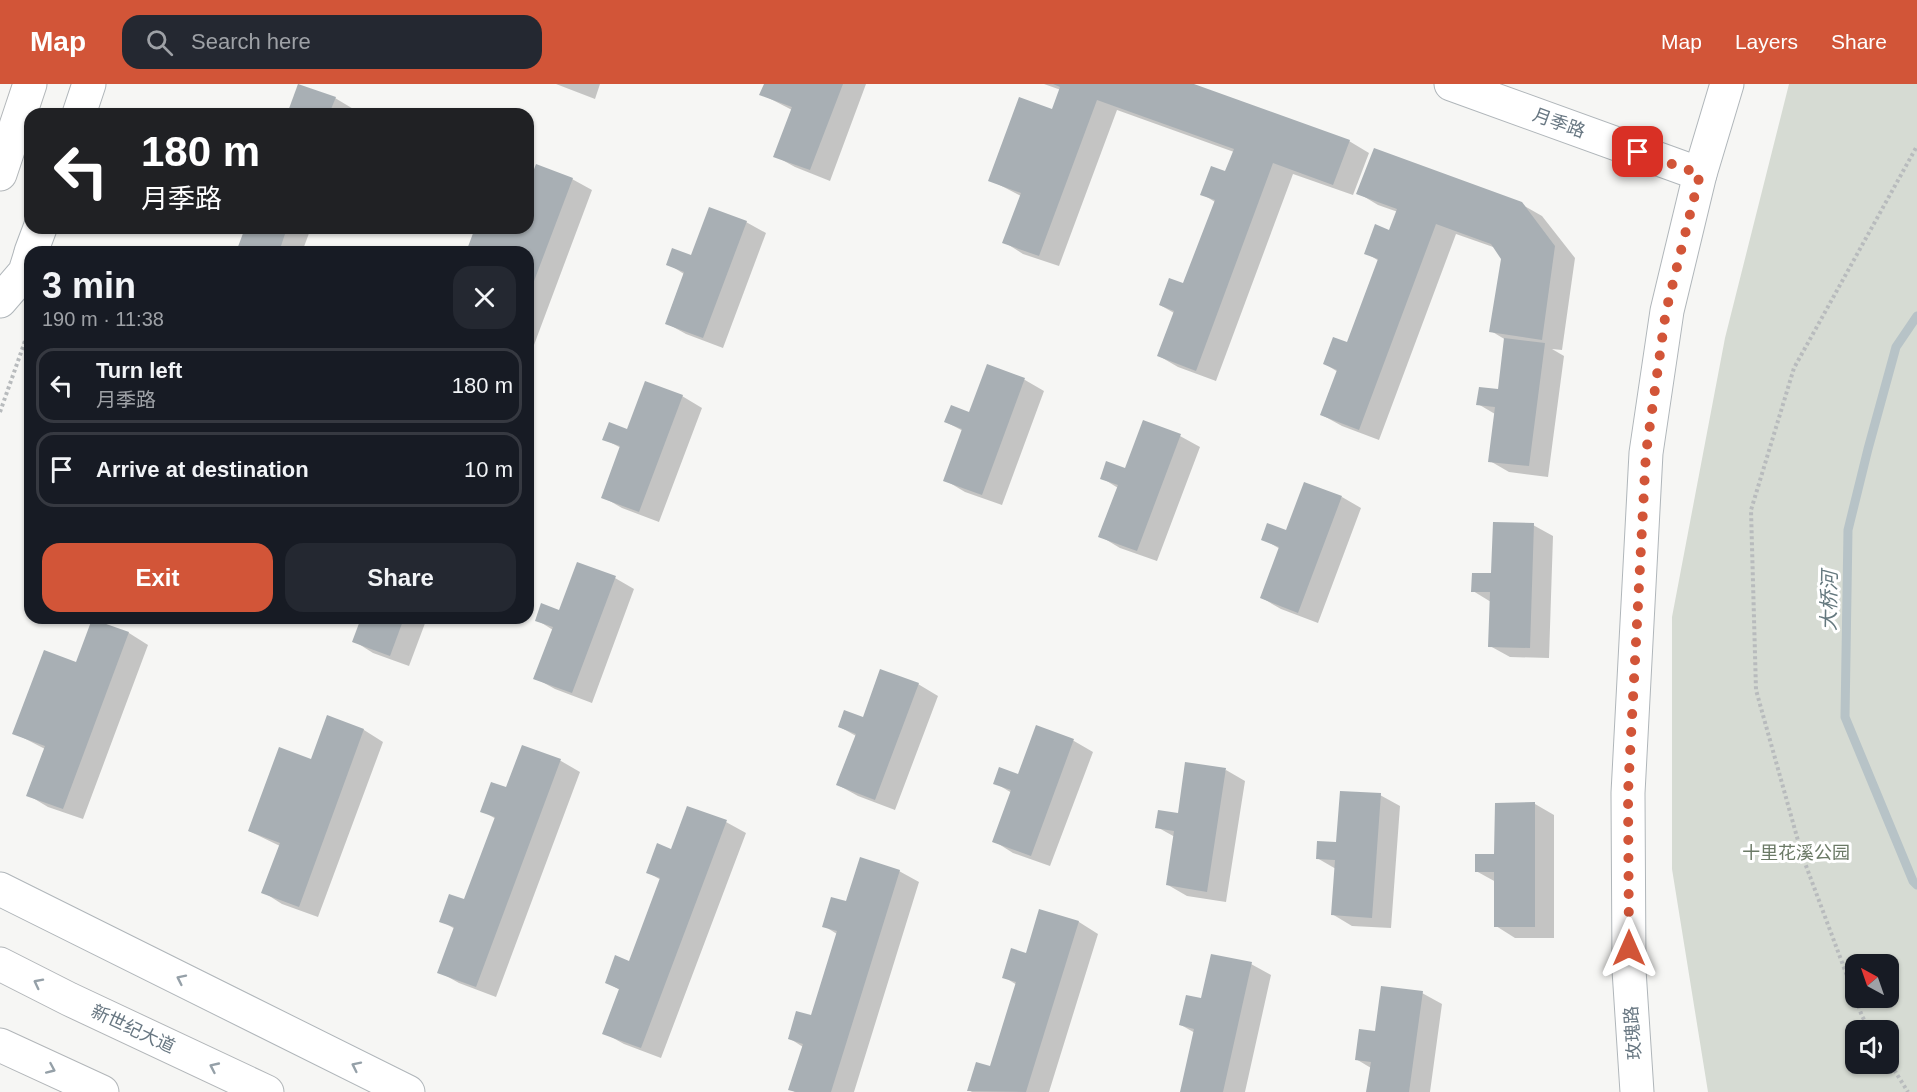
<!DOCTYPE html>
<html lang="en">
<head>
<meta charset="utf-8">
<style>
  body { margin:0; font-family:Arial,"Noto Sans SC",sans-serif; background:#242831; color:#f1f3f6; height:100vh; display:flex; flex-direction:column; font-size:22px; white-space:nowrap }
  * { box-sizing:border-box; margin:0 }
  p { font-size:20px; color:#9ea1a6 }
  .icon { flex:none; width:33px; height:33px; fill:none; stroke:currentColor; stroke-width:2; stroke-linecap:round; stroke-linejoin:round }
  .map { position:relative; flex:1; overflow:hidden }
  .side { position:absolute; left:24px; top:162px; width:510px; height:378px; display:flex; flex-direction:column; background:#171b24; border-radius:18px; box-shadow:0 2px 4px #0004 }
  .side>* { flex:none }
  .top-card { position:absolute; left:24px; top:24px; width:510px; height:126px; border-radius:18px; box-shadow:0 2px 4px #0004; background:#202124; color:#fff; overflow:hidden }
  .needle { width:39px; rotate:320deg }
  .buttons { position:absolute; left:1845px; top:870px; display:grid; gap:12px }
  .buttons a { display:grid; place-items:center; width:54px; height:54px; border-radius:12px; background:#171b24; box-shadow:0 2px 4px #0004; font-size:30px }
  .pin { position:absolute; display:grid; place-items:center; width:51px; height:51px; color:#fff; margin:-26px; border-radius:12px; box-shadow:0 3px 9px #0006 }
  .me { position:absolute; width:66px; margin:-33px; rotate:0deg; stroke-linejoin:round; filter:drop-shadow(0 0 4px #0008) }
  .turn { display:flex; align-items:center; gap:21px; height:126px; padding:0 18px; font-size:27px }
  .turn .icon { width:78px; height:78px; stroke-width:2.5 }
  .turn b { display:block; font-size:42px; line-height:51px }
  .round { display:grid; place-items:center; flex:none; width:63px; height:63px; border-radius:18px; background:#242831 }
  .overview { display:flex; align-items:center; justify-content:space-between; height:102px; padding:0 18px }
  h1 { font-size:36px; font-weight:600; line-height:45px }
  .cta { display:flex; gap:12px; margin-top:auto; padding:12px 18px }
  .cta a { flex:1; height:69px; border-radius:18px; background:#d25538; color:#fff; font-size:24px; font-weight:600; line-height:69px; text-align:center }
  .cta a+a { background:#242831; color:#f1f3f6 }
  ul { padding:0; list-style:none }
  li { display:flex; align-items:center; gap:18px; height:75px; margin:0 12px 9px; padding:0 6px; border:3px solid #363941; border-radius:18px }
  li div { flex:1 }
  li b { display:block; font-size:22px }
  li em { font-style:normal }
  header { display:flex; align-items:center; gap:36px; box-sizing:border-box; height:84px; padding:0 30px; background:#d25538; color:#fff }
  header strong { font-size:28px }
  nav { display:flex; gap:33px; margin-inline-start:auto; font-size:21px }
  .search { width:420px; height:54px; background:#242831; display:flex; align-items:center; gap:15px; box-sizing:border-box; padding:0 21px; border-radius:18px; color:#9ea1a6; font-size:22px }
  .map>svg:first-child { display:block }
  .green { fill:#d6dbd3; fill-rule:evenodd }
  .shadow { fill:#0003 }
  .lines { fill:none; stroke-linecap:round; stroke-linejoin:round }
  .stream { stroke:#b7c3c7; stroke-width:9 }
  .building { fill:#a8afb4 }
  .secondary-casing { stroke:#b0b6ba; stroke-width:35 }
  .primary-casing { stroke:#b2b6b9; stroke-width:35 }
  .path { stroke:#b8bbbd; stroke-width:4; stroke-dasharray:3 3; stroke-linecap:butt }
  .secondary { stroke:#fff; stroke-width:33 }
  .primary { stroke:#fff; stroke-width:33 }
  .oneway { stroke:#95a0a8 }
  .route { stroke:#d25538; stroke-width:10; stroke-dasharray:0 18 }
  .labels { text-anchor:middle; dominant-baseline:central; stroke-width:6; stroke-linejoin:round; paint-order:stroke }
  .street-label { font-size:18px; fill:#687782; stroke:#fff }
  .park-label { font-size:18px; fill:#6b7a66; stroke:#fff }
  .water-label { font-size:20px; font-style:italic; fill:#64787e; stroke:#fff }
</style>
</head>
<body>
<header>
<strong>Map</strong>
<div class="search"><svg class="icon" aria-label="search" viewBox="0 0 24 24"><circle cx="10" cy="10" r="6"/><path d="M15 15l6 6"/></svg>Search here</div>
<nav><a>Map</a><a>Layers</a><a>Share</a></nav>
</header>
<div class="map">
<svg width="1917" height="1008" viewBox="0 0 1917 1008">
  <rect width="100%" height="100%" fill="#f6f6f4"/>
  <path class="green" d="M1789,0H1917V1008H1708L1672,785V533L1725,254ZM1856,880H1888V914H1856ZM1856,946H1888V980H1856Z"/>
  <g class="shadow">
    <polygon points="556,0 600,0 595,15"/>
    <polygon points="765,0 866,0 830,97 795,83 775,72 792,26 761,10"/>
    <polygon points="1044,0 1190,0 1349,57 1369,69 1353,111 1293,90 1216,297 1178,283 1159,272 1174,229 1160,221 1184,200 1215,118 1202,110 1226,89 1234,68 1117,26 1059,182 1023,170 1004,158 1021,112 990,96 1053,27 1061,6"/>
    <polygon points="335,14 355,26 353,30 289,30"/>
    <polygon points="572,95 592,106 528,277 528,168 468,168 476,144 528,144 528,105"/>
    <polygon points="1358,109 1521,120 1542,132 1575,174 1562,266 1552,265 1564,272 1548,393 1509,388 1490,377 1495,330 1478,320 1499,306 1506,256 1491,247 1502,175 1496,164 1456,150 1379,356 1342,342 1322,331 1338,288 1325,280 1348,260 1379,177 1366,169 1390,148 1398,128 1378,121"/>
    <polygon points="746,138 766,149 723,264 686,250 666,239 684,190 668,180 692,173"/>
    <polygon points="246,144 311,144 302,168 237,168"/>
    <polygon points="988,282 1025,296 1044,307 1002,421 965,408 945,396 963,347 946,338 970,330"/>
    <polygon points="682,312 702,324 659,438 622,424 603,413 621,364 604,355 628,347"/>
    <polygon points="1180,352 1200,363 1157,477 1120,464 1100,452 1118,404 1102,394 1125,386"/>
    <polygon points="1342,413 1361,424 1318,539 1281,525 1262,514 1280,465 1263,455 1287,448"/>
    <polygon points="1533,441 1553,452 1549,574 1510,573 1490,562 1491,518 1473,507 1493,491"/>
    <polygon points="615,494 634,505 592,619 555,605 535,594 553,546 537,536 560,528"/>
    <polygon points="363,534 427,534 409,582 373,569 354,557"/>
    <polygon points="93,537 129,549 148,561 83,735 48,723 28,711 45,665 14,649 77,580"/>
    <polygon points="918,600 938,612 895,726 858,712 838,701 856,652 840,643 863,635"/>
    <polygon points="328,633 364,646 383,658 318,833 282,820 263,808 280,762 249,747 312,677"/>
    <polygon points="1037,643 1074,657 1093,668 1050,782 1013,769 994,757 1012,709 995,699 1019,692"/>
    <polygon points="523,663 561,677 580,688 496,913 459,899 439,888 455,845 441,837 465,817 496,735 482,727 507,705"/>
    <polygon points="1226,686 1245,697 1226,818 1187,812 1168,801 1175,753 1157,743 1179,731"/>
    <polygon points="1380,711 1400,722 1391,844 1352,842 1332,830 1336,785 1317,774 1338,760"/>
    <polygon points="1535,720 1554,731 1554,854 1515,854 1496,842 1496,798 1476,787 1496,771"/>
    <polygon points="726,738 746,749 661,974 624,960 604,949 620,906 606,898 630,879 661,796 647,788"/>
    <polygon points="899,787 919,798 854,1008 795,1008 790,1005 803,963 789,954 812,933 837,850 824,842"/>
    <polygon points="1040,826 1079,838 1098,850 1049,1008 972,1008 969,1006 992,984 1017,901 1004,893 1027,870"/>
    <polygon points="1251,880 1271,891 1245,1008 1182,1008 1195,949 1181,941 1202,916"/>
    <polygon points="1422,909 1442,920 1430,1008 1368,1008 1371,984 1356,975 1376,949"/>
  </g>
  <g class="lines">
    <polyline class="stream" points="1917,232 1896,263 1868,365 1848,446 1845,633 1913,797 1917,801"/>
  </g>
  <g class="building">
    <polygon points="298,0 336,13 329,30 287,30"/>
    <polygon points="764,0 843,0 810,86 773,73 792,23 759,11"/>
    <polygon points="1053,0 1194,0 1350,56 1333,101 1273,79 1196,287 1157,272 1174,227 1159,221 1169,194 1183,199 1215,116 1200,111 1211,82 1225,87 1234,65 1097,16 1039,172 1002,159 1021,109 988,97 1019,13 1052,25 1060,3"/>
    <polygon points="1374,64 1522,118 1555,162 1542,256 1489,248 1501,175 1491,160 1436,140 1359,346 1320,331 1337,286 1323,280 1333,253 1347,258 1378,175 1364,170 1375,140 1389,146 1397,125 1356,110"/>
    <polygon points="536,80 573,94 528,213 528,168 466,168 475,144 528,144 528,101"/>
    <polygon points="709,123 747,137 703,254 665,240 684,188 666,181 672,164 691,171"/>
    <polygon points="245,144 287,144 279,168 236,168"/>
    <polygon points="1504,254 1545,259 1529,382 1488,378 1495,323 1476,321 1479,303 1498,305"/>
    <polygon points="987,280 1025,294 982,411 943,397 962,345 944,338 951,321 969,328"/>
    <polygon points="645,297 683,311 639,428 601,414 620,362 602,356 609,338 627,345"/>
    <polygon points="1143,336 1181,350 1137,467 1098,453 1118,401 1100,395 1106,377 1125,384"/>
    <polygon points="1304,398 1342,412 1298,529 1260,514 1279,463 1261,456 1267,439 1286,446"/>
    <polygon points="1493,438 1534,439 1530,564 1488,563 1490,508 1471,508 1472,489 1491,489"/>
    <polygon points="577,478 616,492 572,609 533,595 553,543 535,537 541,519 559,526"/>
    <polygon points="361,534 404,534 390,572 352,558"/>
    <polygon points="92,535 129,548 63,725 26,712 45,662 12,650 44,566 76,578"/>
    <polygon points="880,585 919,599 875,716 836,701 856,650 838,643 844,626 863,633"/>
    <polygon points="327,631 364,645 299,823 261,809 280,759 248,747 279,663 311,675"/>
    <polygon points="1036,641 1074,655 1031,772 992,758 1011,706 993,700 999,683 1018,690"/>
    <polygon points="522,661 561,675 476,903 437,889 454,843 439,838 449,810 464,815 495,733 480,728 491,698 506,703"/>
    <polygon points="1185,678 1226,684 1207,808 1166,801 1174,747 1155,744 1158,726 1178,729"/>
    <polygon points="1340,707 1381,709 1372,834 1331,831 1335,776 1316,775 1317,757 1336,758"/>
    <polygon points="1535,718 1535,843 1494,843 1494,788 1475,788 1475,770 1494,770 1495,719"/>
    <polygon points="687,722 727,736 641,964 602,950 619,905 605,899 615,871 629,877 660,794 646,789 657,759 671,765"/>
    <polygon points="860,773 900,786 831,1008 796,1008 788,1006 803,960 788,955 796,927 811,931 837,847 822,843 831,813 846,817"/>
    <polygon points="1039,825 1079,837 1026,1008 967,1007 976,978 990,982 1016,898 1002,894 1011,864 1026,869"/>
    <polygon points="1211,870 1252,878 1223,1008 1180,1008 1194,945 1179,941 1186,911 1201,914"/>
    <polygon points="1381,902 1423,907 1409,1008 1366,1008 1371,978 1355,976 1359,945 1375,947"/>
  </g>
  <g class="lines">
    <g class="secondary-casing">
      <g id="secondary">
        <polyline points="1451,0 1700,90"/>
        <polyline points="79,30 89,0"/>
        <polyline points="31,168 40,144"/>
        <polyline points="0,217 25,188 30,172"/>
        <polyline points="0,805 408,1008"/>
        <polyline points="1637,1008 1629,886 1628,709 1646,369 1667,227 1700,90 1727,0"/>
      </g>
    </g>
    <g class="primary-casing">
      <g id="primary">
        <polyline points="0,90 30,0"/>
        <polyline points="0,880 69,915 267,1008"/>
        <polyline points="0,961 102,1008"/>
      </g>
    </g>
    <g class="path">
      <polyline points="0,328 30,243"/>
      <polyline points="1870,946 1862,932 1802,771 1756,606 1751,426 1794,284 1917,62"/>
      <polyline points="1888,976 1908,1008"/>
    </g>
    <use href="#secondary" class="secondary"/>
    <use href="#primary" class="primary"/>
  </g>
  <defs><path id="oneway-chevron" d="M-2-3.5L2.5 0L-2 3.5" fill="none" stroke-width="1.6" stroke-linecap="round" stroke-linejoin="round" transform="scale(1.5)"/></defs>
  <g class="oneway">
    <use href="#oneway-chevron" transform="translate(181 895) rotate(-154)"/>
    <use href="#oneway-chevron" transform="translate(38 899) rotate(-153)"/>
    <use href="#oneway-chevron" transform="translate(356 982) rotate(-154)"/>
    <use href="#oneway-chevron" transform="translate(214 983) rotate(-155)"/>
    <use href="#oneway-chevron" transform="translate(51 985) rotate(24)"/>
  </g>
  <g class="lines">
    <polyline class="route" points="1629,864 1628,709 1646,369 1666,227 1700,90 1638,68"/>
  </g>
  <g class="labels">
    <g class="street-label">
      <text transform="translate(1559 39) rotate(20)">月季路</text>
      <text transform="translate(133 945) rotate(25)">新世纪大道</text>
      <text transform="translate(1633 949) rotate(-94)">玫瑰路</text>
    </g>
    <g class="park-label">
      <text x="1796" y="769">十里花溪公园</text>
    </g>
    <g class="water-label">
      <text transform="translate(1829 517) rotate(-89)">大桥河</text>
    </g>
  </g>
</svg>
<div class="buttons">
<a><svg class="needle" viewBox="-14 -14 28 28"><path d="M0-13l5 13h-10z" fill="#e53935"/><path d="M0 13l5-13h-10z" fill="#9ea1a6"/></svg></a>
<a><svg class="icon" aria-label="sound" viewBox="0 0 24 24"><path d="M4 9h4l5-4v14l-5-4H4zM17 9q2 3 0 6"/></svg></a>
</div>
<div class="pin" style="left:1638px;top:68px;background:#d93025"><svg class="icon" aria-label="arrive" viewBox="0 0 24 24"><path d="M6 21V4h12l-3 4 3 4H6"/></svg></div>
<svg class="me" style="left:1629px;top:864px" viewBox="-20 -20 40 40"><path d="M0-17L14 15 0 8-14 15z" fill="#d25538" stroke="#fff" stroke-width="4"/></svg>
<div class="top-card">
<div class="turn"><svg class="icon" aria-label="left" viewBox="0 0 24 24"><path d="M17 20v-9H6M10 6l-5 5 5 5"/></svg><div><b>180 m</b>月季路</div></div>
</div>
<section class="side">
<div class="overview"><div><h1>3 min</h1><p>190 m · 11:38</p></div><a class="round"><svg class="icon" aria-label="close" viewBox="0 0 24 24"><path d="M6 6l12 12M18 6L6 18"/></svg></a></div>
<ul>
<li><svg class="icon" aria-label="left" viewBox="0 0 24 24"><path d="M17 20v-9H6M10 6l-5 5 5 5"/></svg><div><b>Turn left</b><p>月季路</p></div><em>180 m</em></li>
<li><svg class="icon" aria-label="arrive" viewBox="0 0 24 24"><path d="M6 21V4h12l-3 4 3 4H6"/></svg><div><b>Arrive at destination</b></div><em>10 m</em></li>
</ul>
<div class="cta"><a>Exit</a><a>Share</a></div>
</section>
</div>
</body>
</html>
